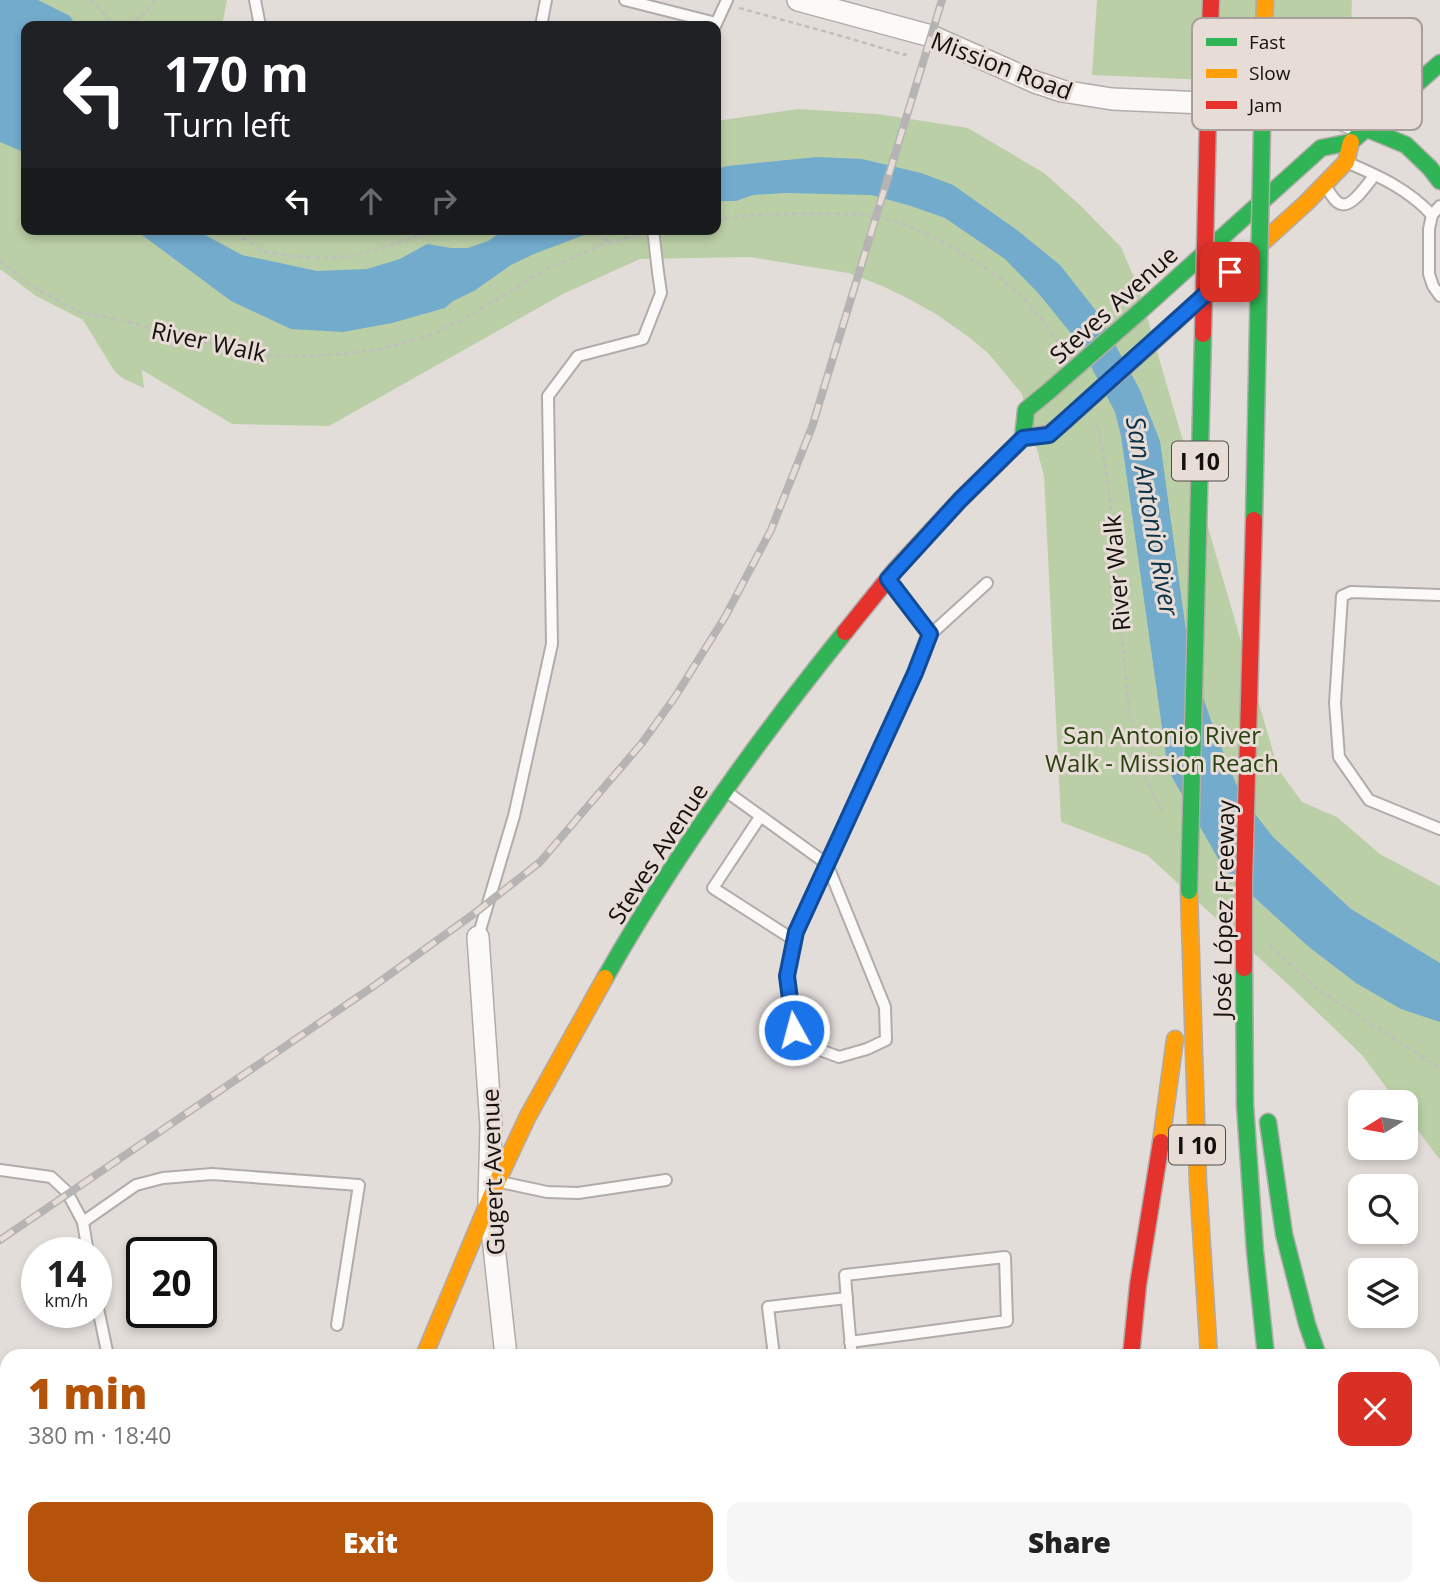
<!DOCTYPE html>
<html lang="en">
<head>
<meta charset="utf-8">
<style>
  body { margin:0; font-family:"Open Sans",sans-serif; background:#f6f6f6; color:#222; height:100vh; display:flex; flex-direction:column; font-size:26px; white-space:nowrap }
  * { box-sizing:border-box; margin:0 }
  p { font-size:23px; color:#767676 }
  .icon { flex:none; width:38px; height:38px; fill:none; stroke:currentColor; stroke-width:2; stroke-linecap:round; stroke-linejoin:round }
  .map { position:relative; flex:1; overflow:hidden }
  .sheet { position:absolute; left:0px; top:1349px; width:1440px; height:247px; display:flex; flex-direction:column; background:#fff; border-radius:21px 21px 0 0; box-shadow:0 4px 10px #0003 }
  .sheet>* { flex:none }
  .top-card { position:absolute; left:21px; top:21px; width:700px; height:214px; border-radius:14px; box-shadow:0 4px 10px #0003; background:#202124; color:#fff; overflow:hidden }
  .needle { width:46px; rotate:259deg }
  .controls { position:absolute; left:1348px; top:1090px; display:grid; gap:14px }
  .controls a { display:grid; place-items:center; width:70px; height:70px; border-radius:14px; background:#fff; box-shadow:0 4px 10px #0003; font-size:35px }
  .speed { position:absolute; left:21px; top:1237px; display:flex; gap:14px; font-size:35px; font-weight:700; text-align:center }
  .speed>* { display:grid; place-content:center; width:91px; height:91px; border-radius:50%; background:#fff; box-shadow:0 4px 10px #0003; line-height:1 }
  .speed small { font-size:18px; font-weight:400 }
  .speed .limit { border:4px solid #111; border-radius:10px; background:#fff; color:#111 }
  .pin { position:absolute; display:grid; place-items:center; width:60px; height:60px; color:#fff; margin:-30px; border-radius:14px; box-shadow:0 4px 10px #0006 }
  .me { position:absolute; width:77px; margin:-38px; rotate:353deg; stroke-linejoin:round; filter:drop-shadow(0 0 5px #0008) }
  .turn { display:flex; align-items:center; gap:24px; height:147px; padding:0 28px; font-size:32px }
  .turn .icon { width:91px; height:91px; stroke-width:2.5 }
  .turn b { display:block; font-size:49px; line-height:60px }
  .lanes { display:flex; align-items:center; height:66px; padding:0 28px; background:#0003; justify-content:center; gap:35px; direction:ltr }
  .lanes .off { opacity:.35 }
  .round { display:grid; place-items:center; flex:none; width:74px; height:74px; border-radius:14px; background:#f6f6f6 }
  .overview { display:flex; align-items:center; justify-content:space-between; height:119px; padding:0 28px }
  h1 { font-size:42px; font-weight:800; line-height:52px; color:#b45309 }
  .primary-button { display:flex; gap:14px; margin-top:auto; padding:14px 28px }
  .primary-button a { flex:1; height:80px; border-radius:14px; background:#b45309; color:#fff; font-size:28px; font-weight:800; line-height:80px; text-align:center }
  .primary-button a+a { background:#f6f6f6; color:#222 }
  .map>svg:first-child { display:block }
  .green { fill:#bbcfa6 }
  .water { fill:#72abcc }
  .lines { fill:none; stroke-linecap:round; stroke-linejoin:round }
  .lane-casing { stroke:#b1acaa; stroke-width:14 }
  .street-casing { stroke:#b1acaa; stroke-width:24 }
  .fast-casing { stroke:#b1acaa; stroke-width:19 }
  .slow-casing { stroke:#b1acaa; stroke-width:19 }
  .jam-casing { stroke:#b1acaa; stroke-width:19 }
  .path { stroke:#c0bfbd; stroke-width:2.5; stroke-dasharray:5 3.5; stroke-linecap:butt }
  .lane { stroke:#fbfaf9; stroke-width:10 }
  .street { stroke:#fbfaf9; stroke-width:21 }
  .fast { stroke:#30b455; stroke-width:16 }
  .slow { stroke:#ff9f0a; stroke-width:16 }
  .jam { stroke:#e5322d; stroke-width:16 }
  .rail-casing { stroke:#b5b3b3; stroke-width:8 }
  .rail { stroke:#e7dcd6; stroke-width:5; stroke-dasharray:16; stroke-linecap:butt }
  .lane-bridge-casing { stroke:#b1acaa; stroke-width:14; stroke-linecap:butt }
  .fast-bridge-casing { stroke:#b1acaa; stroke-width:19; stroke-linecap:butt }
  .jam-bridge-casing { stroke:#b1acaa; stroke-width:19; stroke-linecap:butt }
  .lane-bridge { stroke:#fbfaf9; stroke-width:10 }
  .fast-bridge { stroke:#30b455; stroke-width:16 }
  .jam-bridge { stroke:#e5322d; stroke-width:16 }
  .route-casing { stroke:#114b97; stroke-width:18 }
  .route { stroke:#1a73e8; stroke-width:12 }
  .labels { text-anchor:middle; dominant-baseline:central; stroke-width:6; stroke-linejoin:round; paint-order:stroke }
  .shield { fill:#e7dcd6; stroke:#534d4a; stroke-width:2 }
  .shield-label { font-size:23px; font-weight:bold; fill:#14100e }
  .street-label { font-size:24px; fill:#14100e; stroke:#e7dcd6 }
  .park-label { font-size:24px; fill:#28420e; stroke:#e7dcd6 }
  .water-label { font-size:26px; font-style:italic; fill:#0d3246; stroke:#e7dcd6 }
  .key { fill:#e7dcd6; stroke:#a89f9a; stroke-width:2 }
  .key-label { font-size:19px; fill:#14100e }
</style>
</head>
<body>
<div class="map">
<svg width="1440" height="1595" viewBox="0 0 1440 1595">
  <rect width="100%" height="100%" fill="#e3ddda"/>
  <g class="green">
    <polygon points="0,0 227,0 222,26 26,26 26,229 716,229 716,121 798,109 878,114 968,128 1044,173 1081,206 1121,247 1139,289 1278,769 1302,802 1337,817 1380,854 1440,886 1440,1160 1405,1113 1405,1102 1397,1102 1362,1055 1292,988 1147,855 1061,822 1044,476 1022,394 989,354 970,338 936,314 909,299 880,285 848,273 750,257 640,259 563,294 329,426 232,424 142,370 144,388 124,379 115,372 83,320 36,296 0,269"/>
    <polygon points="1097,0 1352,0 1349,95 1304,84 1092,75"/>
  </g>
  <g class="water">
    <polygon points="0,0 38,0 70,16 76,26 26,26 26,153 0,142"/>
    <polygon points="817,157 862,159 921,173 953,185 1017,230 1060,265 1097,312 1139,388 1160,441 1190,660 1215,732 1241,796 1273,837 1351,909 1440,963 1440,1022 1401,1009 1356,983 1309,947 1225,871 1168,770 1121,436 1115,412 1078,342 1039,294 1005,259 945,218 911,206 871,195 785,193 753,195 736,201 716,201 716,169 728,166"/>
    <polygon points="134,229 194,229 242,255 317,271 367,269 400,259 427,244 451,248 468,248 488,241 502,232 504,229 600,229 534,254 511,265 474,291 453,301 445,308 392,323 343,332 291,329 231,301"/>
  </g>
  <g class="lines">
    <g class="lane-casing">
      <g id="lane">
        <polyline points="255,0 260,26"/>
        <polyline points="625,0 716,23"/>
        <polyline points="541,26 546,0"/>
        <polyline points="715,26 727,0"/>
        <path d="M1346,162C1379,176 1408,189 1432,215"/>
        <path d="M1326,187C1330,192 1334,202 1341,204C1352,208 1368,183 1374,176"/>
        <polyline points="1440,206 1432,215 1429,229 1429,274 1433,286 1440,296"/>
        <polyline points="1440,595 1351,592 1342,596 1335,703 1339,757 1369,800 1440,829"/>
        <polyline points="931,634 987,583"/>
        <polyline points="727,792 827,864 885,1007 886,1040 867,1049 839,1057 809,1046 794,1030 787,976 796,932 915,673 931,634 890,581"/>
        <polyline points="760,817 713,888 794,940"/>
        <polyline points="478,937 514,816 552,644 548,396 578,356 643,339 661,293 658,272"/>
        <polyline points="0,1170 51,1177 67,1192 83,1222 88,1253"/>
        <polyline points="500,1182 547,1192 578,1193 666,1180"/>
        <polyline points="83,1222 136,1185 163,1178 212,1174 359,1185 337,1325"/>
        <polyline points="96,1299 108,1356"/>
        <path d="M850,1342L1007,1321L1005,1257L845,1275C847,1302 849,1329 852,1356"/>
        <polyline points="774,1356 768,1307 847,1298"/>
        <polyline points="0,1454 7,1453"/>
        <polyline points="811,1589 812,1595"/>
        <polyline points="867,1589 877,1595"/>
      </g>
    </g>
    <g class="street-casing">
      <g id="street">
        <polyline points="798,0 931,36 1035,82 1062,91 1112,99 1295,107 1315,110 1365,128"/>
        <polyline points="478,937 491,1126 489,1201 506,1356"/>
        <polyline points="410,1589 411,1595"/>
        <polyline points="633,1589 635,1595"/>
      </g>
    </g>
    <g class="fast-casing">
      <g id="fast">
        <polyline points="1365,128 1406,145 1430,168 1440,181"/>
        <polyline points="1138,313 1321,148 1351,142 1440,63"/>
        <polyline points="1023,438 1026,410 1049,391"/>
        <polyline points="1244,968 1245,1105 1255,1251 1266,1356"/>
        <path d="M605,978C674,856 757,741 845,632"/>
        <polyline points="1268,1122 1284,1234 1307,1324 1318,1356"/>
        <polyline points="0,1502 7,1502"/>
        <polyline points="1008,1589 1015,1595"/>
        <polyline points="1241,1589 1242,1595"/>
      </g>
    </g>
    <g class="slow-casing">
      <g id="slow">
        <polyline points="1264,31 1265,0"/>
        <polyline points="1154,341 1306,203 1346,162 1351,142"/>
        <polyline points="1189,891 1198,1183 1209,1356"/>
        <polyline points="1161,1142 1175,1039"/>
        <polyline points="424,1356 497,1182 528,1116 605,978"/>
        <polyline points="961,1589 967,1595"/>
        <polyline points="1295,1589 1296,1595"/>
        <polyline points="1388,1589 1389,1595"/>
        <polyline points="1120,1595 1123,1589"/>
      </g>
    </g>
    <g class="jam-casing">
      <g id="jam">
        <polyline points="1210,30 1211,0"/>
        <polyline points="845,632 895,570 960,500 1023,438 1049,434 1065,421"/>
        <polyline points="1131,1356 1138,1285 1161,1142"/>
      </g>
    </g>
    <g class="path">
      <polyline points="90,0 99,8 114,26"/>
      <polyline points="739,8 838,35 905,55 907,50"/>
      <polyline points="128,26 144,14 155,0"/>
      <polyline points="716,219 766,214 860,214 895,221 931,236 962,253 1003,280 1022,297 1041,318 1062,349"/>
      <polyline points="228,229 263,251 289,256 328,258 351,256 379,249 439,229"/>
      <polyline points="602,229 607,243"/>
      <polyline points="0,260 27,283 78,312 121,320 189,339 248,353 284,357 341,354 381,349 431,335 471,315 548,268 607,243 639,235"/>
      <path d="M1096,422C1105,455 1109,488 1112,522C1117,567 1120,613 1124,659C1128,709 1135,770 1163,812"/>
      <polyline points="1270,945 1317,989 1440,1068"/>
    </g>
    <use href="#lane" class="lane"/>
    <use href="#street" class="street"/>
    <use href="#fast" class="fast"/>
    <use href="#slow" class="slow"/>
    <use href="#jam" class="jam"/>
    <g class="rail-casing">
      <polyline id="rail" points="0,1240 371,988 475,913 540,862 642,743 675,697 725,617 771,530 812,427 942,0"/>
    </g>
    <use href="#rail" class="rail"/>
    <g class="lane-bridge-casing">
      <polyline id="lane-bridge" points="653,229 658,272"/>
    </g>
    <g class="fast-bridge-casing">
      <g id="fast-bridge">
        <polyline points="1049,391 1138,313"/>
        <polyline points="1065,421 1154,341"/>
        <polyline points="1254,520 1264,31"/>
        <polyline points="1189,891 1203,334"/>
      </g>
    </g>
    <g class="jam-bridge-casing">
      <g id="jam-bridge">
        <polyline points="1203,334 1210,30"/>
        <polyline points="1244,968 1244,882 1254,520"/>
      </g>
    </g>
    <use href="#lane-bridge" class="lane-bridge"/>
    <use href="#fast-bridge" class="fast-bridge"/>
    <use href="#jam-bridge" class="jam-bridge"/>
  </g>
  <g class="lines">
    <g class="route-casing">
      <polyline id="route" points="794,1030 787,976 796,932 915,673 930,634 888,579 960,500 1023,438 1049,435 1230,272"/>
    </g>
    <use href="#route" class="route"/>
  </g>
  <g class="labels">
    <g class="shield">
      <rect x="1172" y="441.5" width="56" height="39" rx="5"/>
      <rect x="1169" y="1125.5" width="56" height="39" rx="5"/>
    </g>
    <g class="shield-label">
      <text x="1200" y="461">I 10</text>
      <text x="1197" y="1145">I 10</text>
    </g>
    <g class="street-label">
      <text transform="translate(1002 65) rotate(21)">Mission Road</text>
      <text transform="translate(1113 304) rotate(-42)">Steves Avenue</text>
      <text transform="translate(209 341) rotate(12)">River Walk</text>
      <text transform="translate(1116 573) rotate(-95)">River Walk</text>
      <text transform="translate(657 853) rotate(-57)">Steves Avenue</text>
      <text transform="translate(1223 909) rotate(-89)">José López Freeway</text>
      <text transform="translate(492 1172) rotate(-92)">Gugert Avenue</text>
    </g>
    <g class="park-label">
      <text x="1162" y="734">San Antonio River<tspan x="1162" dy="28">Walk - Mission Reach</tspan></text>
    </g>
    <g class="water-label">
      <text transform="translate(1153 516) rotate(80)">San Antonio River</text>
    </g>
  </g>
  <rect x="1192" y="18" width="230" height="112" rx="10" class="key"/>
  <rect x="1206" y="38" width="31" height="8" fill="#30b455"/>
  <rect x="1206" y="69" width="31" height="9" fill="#ff9f0a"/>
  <rect x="1206" y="101" width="31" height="8" fill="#e5322d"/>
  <g class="key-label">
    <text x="1249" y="49">Fast</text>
    <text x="1249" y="80">Slow</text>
    <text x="1249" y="112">Jam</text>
  </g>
</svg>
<div class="controls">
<a><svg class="needle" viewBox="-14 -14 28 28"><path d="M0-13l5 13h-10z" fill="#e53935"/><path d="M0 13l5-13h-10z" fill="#767676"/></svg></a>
<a><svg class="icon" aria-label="search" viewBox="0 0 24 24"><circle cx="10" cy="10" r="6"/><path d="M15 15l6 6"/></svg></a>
<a><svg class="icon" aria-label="layers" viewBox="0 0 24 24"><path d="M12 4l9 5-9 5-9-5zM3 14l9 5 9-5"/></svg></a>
</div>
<div class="speed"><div>14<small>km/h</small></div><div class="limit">20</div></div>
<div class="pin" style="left:1230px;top:272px;background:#d93025"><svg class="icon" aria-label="arrive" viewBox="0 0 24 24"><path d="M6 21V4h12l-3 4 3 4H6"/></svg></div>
<svg class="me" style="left:794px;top:1030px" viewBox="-20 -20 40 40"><circle r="17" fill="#1a73e8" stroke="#fff" stroke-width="3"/><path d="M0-11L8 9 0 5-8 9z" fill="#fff"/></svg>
<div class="top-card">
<div class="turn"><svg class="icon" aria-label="left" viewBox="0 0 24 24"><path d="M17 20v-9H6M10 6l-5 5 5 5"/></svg><div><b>170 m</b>Turn left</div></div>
<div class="lanes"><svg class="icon" aria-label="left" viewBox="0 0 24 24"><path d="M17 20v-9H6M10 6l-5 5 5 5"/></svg><svg class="icon off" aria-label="ahead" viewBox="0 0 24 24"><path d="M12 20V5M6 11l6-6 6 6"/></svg><svg class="icon off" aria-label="right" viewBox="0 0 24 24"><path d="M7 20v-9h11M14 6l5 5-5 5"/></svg></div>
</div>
<section class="sheet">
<div class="overview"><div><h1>1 min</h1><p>380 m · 18:40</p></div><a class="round" style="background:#d93025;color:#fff"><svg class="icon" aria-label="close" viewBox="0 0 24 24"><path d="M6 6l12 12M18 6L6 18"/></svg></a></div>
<div class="primary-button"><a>Exit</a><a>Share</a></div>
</section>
</div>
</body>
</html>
